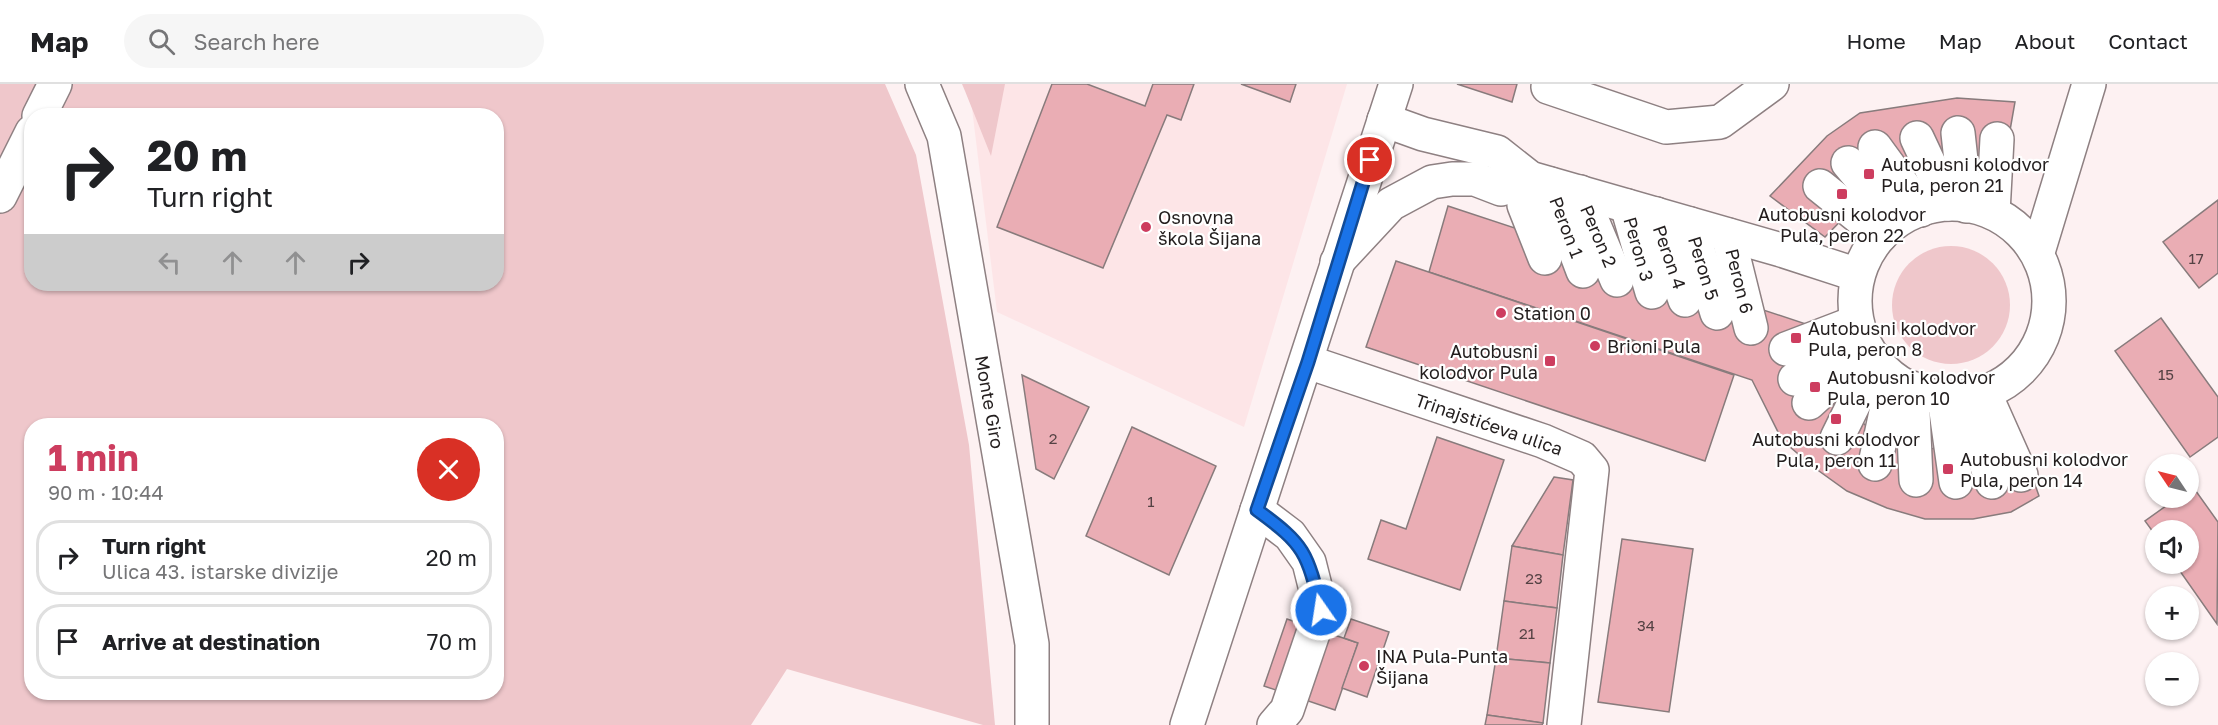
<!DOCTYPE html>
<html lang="en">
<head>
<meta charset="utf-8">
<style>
  body { margin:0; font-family:"Golos Text",sans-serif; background:#f6f6f6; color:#202124; height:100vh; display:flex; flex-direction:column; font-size:22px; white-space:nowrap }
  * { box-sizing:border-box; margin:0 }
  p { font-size:20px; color:#757577 }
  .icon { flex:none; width:33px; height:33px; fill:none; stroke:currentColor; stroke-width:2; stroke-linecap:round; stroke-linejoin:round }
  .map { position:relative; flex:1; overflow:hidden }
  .details { position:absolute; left:24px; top:334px; width:480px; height:282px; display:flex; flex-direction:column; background:#fff; border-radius:24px; box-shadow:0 2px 4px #0004 }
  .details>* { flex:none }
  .hud { position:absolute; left:24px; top:24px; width:480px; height:183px; border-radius:24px; box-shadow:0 2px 4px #0004; background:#fff; color:#202124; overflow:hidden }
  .needle { width:39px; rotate:305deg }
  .fabs { position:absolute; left:2145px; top:370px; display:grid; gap:12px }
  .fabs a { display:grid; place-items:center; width:54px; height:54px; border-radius:50%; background:#fff; box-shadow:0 2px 4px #0004; font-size:30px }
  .pin { position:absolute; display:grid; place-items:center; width:51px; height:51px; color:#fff; margin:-26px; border:3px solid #fff; border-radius:50%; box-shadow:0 2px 6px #0007 }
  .me { position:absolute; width:66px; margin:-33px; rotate:347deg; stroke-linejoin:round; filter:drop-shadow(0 0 4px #0008) }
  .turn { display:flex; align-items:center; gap:21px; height:126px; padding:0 24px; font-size:27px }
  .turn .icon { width:78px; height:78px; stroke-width:2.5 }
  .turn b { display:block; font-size:42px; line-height:51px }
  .lanes { display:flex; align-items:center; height:57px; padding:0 24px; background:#0003; justify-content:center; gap:30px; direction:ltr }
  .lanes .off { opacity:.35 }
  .round { display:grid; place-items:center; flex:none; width:63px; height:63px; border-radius:32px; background:#f6f6f6 }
  .overview { display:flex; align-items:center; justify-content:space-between; height:102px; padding:0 24px }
  h1 { font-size:36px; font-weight:700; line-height:45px; color:#cd3d5f }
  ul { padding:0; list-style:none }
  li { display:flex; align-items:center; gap:18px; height:75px; margin:0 12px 9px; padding:0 12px; border:3px solid #e0e0e0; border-radius:24px }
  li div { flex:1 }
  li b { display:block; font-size:22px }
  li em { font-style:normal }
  header { display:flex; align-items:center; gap:36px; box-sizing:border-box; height:84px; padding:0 30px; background:#fff; border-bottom:2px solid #e0e0e0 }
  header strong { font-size:28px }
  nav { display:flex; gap:33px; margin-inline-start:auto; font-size:21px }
  .search { width:420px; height:54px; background:#f6f6f6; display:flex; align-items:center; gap:15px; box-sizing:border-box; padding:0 21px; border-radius:33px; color:#757577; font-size:22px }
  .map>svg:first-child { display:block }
  .built { fill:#fde5e7 }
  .green { fill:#efc7cb; fill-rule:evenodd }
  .building { fill:#eaadb4; stroke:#887b7c; stroke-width:1.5 }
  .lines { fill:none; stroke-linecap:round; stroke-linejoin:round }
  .minor-casing { stroke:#8e8082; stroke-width:36 }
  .major-casing { stroke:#8e8082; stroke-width:36 }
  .minor { stroke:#fff; stroke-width:33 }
  .major { stroke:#fff; stroke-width:33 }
  .route-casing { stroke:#114b97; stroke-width:15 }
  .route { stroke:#1a73e8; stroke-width:10 }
  .poi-dot { fill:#cd3d5f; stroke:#fff; stroke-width:2 }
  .labels { text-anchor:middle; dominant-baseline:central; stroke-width:4.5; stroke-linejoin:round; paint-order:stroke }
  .number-label { font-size:15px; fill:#554244 }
  .poi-label { font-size:18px; fill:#231e1e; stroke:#fff; text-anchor:start }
  .street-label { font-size:18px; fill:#231e1e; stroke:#fff }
</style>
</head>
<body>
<header>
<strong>Map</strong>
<div class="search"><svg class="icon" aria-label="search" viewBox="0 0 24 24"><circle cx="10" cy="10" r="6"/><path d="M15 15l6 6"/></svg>Search here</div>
<nav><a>Home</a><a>Map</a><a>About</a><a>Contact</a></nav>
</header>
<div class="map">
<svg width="2218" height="641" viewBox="0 0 2218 641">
  <rect width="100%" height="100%" fill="#fdf1f2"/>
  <polygon class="built" points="969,0 1347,0 1244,343 997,228"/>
  <g class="green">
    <path d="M0,0H885L916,71L969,361L995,641H983L787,585L751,641H0ZM32,32H496V200H32ZM32,342H496V609H32Z"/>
    <polygon points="962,0 1005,0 991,72 965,7"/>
    <circle cx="1951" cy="221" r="59"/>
  </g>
  <g class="building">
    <polygon points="1052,0 1087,0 1145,22 1153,0 1194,0 1181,36 1167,31 1103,184 997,143"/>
    <polygon points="1241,0 1296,0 1290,18"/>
    <polygon points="1457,0 1517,0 1512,18"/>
    <polygon points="1957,14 2015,18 2002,92 1967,81 1914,86 1887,96 1864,113 1825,153 1770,112 1827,52 1860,29"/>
    <polygon points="2218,116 2218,189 2199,204 2163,158"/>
    <polygon points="1448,122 1812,242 1846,321 1867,343 1891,354 1925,364 1951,366 2018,352 2039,412 2011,428 1973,435 1925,435 1887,424 1847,407 1812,382 1782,356 1752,296 1429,188"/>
    <polygon points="1396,177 1734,291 1705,377 1366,263"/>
    <polygon points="2161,234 2218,313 2218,353 2190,373 2115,267"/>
    <polygon points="1022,291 1089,323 1054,395 1036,385"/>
    <polygon points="1132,343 1216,382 1169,491 1086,452"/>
    <polygon points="1437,353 1504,376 1460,506 1368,475 1381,436 1406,445"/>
    <polygon points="1554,393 1573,396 1563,471 1512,462"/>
    <polygon points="2193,403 2218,438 2217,540 2175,480 2188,480 2188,447 2156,447 2156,452 2145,437 2177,414 2188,414 2188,406"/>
    <polygon points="1622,455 1693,465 1669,628 1598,618"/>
    <polygon points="1512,462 1563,471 1557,524 1504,517"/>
    <polygon points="1504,517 1557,524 1550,579 1496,574"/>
    <polygon points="1287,535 1358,559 1335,626 1264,602"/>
    <polygon points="1351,535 1389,548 1367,613 1342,604 1358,559 1344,554"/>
    <polygon points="1496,574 1550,579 1543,639 1487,631"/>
    <polygon points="1487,631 1543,639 1542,641 1485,641"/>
  </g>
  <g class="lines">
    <g class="minor-casing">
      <g id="minor">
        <polyline points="922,0 944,52 1032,560 1032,641"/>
        <polyline points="1548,3 1666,43 1720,38 1772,0"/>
        <polyline points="39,32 55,0"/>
        <polyline points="1384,36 1423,50 1497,68 1530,94 1781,166 1858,191"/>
        <polyline points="1958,49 1966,122"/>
        <polyline points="1917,54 1948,120"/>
        <polyline points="1875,63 1921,126"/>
        <polyline points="1848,79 1895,135"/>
        <polyline points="1530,94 1524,121 1545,174"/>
        <polyline points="1550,100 1583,187"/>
        <polyline points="1820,102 1881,151"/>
        <polyline points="1580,108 1617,196"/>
        <polyline points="0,112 32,48"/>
        <circle cx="1952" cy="217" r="97"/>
        <polyline points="1627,122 1652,208"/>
        <polyline points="1993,128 1997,55"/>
        <polyline points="1656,130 1685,216"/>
        <polyline points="1690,140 1717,229"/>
        <polyline points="1728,151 1751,244"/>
        <polyline points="2038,168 2089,0"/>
        <polyline points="1337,178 1391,120 1432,98 1452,95 1475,95 1501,105 1530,94"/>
        <polyline points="1786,265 1854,239"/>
        <polyline points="1308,278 1543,357 1582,374 1592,386 1564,641"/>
        <polyline points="1795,295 1861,249"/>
        <polyline points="1912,304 1916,396"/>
        <polyline points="1984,308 2021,391"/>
        <polyline points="1944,313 1956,398"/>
        <polyline points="1965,314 1992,398"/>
        <polyline points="1809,319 1866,267"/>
        <polyline points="1837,354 1876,275"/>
        <polyline points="1875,380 1893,295"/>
        <polyline points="1257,426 1290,451 1309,478 1321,526 1287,626 1274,641"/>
      </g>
    </g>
    <g class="major-casing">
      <path id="major" d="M1187,641C1256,427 1328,214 1396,0"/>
    </g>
    <use href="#minor" class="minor"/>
    <use href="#major" class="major"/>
  </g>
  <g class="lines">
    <g class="route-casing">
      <path id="route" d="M1321,526C1307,468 1305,461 1257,426L1308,278L1370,76"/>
    </g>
    <use href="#route" class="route"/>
  </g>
  <g class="poi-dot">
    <rect x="1863" y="84" width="12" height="12" rx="3"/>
    <rect x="1836" y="104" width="12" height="12" rx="3"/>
    <circle cx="1146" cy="143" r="6"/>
    <circle cx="1501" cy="229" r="6"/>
    <rect x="1790" y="248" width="12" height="12" rx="3"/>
    <circle cx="1595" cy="262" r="6"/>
    <rect x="1544" y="271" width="12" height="12" rx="3"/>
    <rect x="1809" y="297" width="12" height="12" rx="3"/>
    <rect x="1830" y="329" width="12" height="12" rx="3"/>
    <rect x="1942" y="379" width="12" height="12" rx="3"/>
    <circle cx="1364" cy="582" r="6"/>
  </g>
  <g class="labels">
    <g class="number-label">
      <text x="2196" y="174">17</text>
      <text x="2166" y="290">15</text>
      <text x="1053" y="354">2</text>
      <text x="1151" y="417">1</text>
      <text x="1534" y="494">23</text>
      <text x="1646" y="541">34</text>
      <text x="1527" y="549">21</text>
    </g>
    <g class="poi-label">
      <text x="1881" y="80">Autobusni kolodvor<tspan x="1881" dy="21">Pula, peron 21</tspan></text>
      <text x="1842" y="130" text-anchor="middle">Autobusni kolodvor<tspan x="1842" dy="21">Pula, peron 22</tspan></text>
      <text x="1158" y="133">Osnovna<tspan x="1158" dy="21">škola Šijana</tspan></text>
      <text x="1513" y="229">Station 0</text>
      <text x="1808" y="244">Autobusni kolodvor<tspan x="1808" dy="21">Pula, peron 8</tspan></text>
      <text x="1607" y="262">Brioni Pula</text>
      <text x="1538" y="267" text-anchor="end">Autobusni<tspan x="1538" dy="21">kolodvor Pula</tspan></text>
      <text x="1827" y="293">Autobusni kolodvor<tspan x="1827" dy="21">Pula, peron 10</tspan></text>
      <text x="1836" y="355" text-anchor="middle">Autobusni kolodvor<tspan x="1836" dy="21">Pula, peron 11</tspan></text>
      <text x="1960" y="375">Autobusni kolodvor<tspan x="1960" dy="21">Pula, peron 14</tspan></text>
      <text x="1376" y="572">INA Pula-Punta<tspan x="1376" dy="21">Šijana</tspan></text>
    </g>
    <g class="street-label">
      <text transform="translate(1567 143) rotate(69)">Peron 1</text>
      <text transform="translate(1599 152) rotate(67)">Peron 2</text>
      <text transform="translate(1639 165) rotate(74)">Peron 3</text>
      <text transform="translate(1670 173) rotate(71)">Peron 4</text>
      <text transform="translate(1704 184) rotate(73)">Peron 5</text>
      <text transform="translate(1740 197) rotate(76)">Peron 6</text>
      <text transform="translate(990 318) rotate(80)">Monte Giro</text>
      <text transform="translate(1489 340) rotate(19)">Trinajstićeva ulica</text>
    </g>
  </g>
</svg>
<div class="fabs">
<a><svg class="needle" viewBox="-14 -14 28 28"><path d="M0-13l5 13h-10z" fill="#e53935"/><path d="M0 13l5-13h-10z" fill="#757577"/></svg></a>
<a><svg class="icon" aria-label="sound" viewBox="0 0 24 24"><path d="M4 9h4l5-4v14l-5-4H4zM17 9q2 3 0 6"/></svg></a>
<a>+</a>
<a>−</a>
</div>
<div class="pin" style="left:1370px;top:76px;background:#d93025"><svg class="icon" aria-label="arrive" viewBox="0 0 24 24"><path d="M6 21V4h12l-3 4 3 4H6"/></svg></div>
<svg class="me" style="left:1321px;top:526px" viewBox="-20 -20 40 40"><circle r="17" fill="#1a73e8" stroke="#fff" stroke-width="3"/><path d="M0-11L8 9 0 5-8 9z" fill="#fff"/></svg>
<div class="hud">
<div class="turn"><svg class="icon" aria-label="right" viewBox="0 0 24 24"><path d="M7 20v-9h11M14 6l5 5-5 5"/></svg><div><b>20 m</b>Turn right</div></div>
<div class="lanes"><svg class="icon off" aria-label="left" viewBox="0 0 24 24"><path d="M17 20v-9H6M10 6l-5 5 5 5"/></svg><svg class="icon off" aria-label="ahead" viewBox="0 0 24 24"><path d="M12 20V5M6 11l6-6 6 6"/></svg><svg class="icon off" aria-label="ahead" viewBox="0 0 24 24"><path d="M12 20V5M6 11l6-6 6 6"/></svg><svg class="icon" aria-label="right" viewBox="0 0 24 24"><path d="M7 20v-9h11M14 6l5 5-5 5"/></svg></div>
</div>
<section class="details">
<div class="overview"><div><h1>1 min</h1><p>90 m · 10:44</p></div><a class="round" style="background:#d93025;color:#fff"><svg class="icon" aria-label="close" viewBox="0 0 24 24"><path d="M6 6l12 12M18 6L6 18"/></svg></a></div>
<ul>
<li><svg class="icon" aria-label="right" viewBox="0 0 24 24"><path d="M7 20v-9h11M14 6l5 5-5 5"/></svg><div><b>Turn right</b><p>Ulica 43. istarske divizije</p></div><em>20 m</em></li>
<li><svg class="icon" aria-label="arrive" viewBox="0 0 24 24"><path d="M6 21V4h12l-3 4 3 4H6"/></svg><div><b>Arrive at destination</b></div><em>70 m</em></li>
</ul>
</section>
</div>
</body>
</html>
